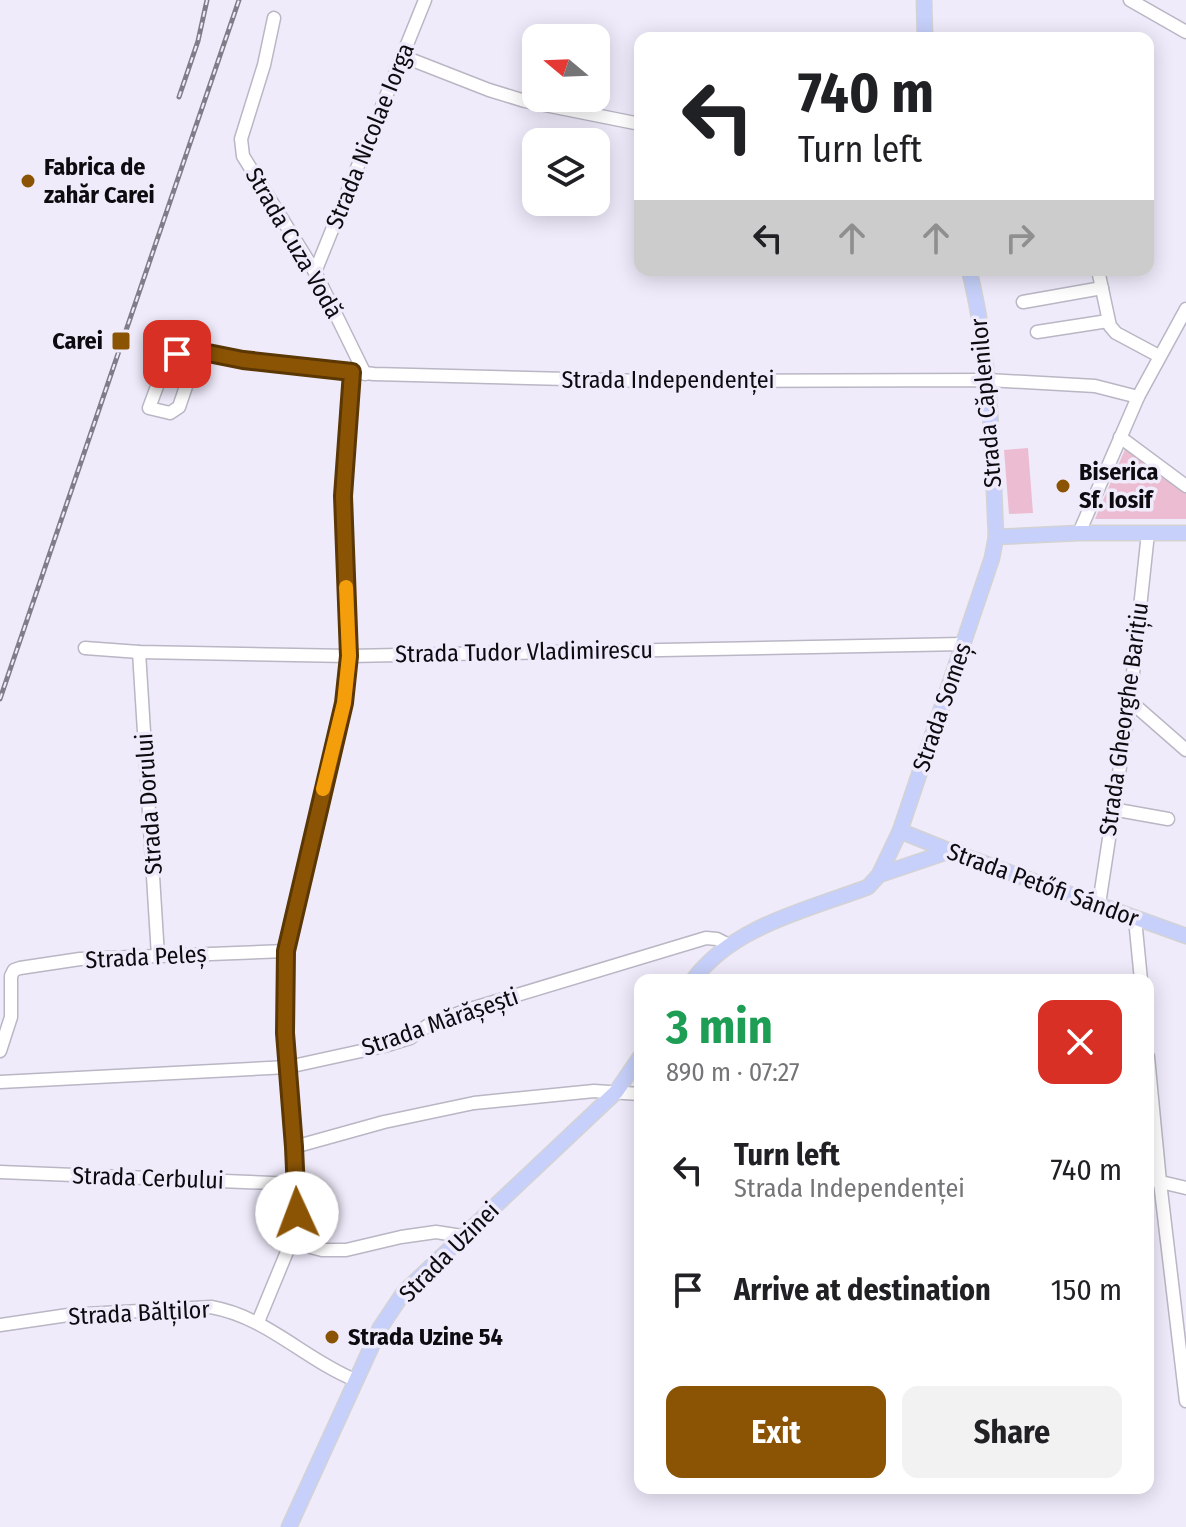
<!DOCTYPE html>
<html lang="en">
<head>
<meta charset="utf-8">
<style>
  body { margin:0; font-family:"Fira Sans Condensed",sans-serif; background:#f2f2f2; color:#202124; height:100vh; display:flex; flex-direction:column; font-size:30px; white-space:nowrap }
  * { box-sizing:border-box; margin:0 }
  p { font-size:26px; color:#757577 }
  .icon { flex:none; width:44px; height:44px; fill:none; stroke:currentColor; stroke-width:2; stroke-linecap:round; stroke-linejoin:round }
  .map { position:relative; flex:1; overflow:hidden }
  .sheet { position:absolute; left:634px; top:974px; width:520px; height:520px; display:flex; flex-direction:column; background:#fff; border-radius:16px; box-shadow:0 4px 20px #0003 }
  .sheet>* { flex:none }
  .guide { position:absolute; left:634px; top:32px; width:520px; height:244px; border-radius:16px; box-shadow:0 4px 20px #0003; background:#fff; color:#202124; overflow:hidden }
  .needle { width:52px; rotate:289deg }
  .buttons { position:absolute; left:522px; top:24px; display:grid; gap:16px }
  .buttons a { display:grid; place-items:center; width:88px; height:88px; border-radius:16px; background:#fff; box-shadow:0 4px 20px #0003; font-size:40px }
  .pin { position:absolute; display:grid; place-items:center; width:68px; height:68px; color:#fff; margin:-34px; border-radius:16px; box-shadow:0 4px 12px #0006 }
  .me { position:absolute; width:88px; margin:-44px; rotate:358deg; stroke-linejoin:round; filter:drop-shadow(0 0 6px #0008) }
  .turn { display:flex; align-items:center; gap:28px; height:168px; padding:0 32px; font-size:36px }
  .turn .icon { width:104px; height:104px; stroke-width:2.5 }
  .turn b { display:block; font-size:56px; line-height:68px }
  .lanes { display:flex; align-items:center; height:76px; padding:0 32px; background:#0003; justify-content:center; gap:40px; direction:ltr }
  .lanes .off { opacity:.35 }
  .round { display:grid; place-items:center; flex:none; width:84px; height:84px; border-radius:16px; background:#f2f2f2 }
  .summary { display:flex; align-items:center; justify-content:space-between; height:136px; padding:0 32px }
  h1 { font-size:48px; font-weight:700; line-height:60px; color:#1e9e55 }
  .action { display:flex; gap:16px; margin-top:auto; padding:16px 32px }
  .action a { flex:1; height:92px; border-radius:16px; background:#8b5405; color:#fff; font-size:32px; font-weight:700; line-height:92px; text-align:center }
  .action a+a { background:#f2f2f2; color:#202124 }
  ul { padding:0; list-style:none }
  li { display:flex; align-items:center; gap:24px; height:120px; padding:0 32px }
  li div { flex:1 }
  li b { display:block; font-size:30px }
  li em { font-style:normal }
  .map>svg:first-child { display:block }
  .green { fill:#ecbdd2 }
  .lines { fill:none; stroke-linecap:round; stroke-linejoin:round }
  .minor-casing { stroke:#bab6c4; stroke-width:15 }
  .major-casing { stroke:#d3d3d4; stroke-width:17 }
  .minor { stroke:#fff; stroke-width:12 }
  .major { stroke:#c6d0fa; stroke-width:14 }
  .rail-casing { stroke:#817d88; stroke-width:5 }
  .rail { stroke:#f0ebfb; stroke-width:2; stroke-dasharray:6; stroke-linecap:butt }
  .route-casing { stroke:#5a3703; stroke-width:20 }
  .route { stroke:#8b5405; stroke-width:14 }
  .slow { stroke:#f59e0b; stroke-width:14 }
  .poi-dot { fill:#8b5405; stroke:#f0ebfb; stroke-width:3 }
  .labels { text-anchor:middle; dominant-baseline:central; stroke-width:7; stroke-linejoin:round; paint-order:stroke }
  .street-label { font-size:24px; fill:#0d0b10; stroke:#f0ebfb }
  .poi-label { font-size:24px; font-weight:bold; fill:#0d0b10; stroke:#f0ebfb; text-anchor:start }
</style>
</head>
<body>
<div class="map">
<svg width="1186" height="1527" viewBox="0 0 1186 1527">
  <rect width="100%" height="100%" fill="#f0ebfb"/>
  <g class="green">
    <polygon points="1126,447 1186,491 1186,519 1095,519"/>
    <polygon points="1028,448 1033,513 1009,514 1004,450"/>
  </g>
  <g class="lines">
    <g class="minor-casing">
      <g id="minor">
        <polyline points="1130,0 1186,32"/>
        <polyline points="274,18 264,65 241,139 243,156 315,272 365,374"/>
        <polyline points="402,56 489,90 525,101 640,124"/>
        <polyline points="1098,270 1110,326 1116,333 1159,356"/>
        <polyline points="315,272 425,0"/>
        <polyline points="1023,302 1102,288"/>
        <polyline points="1037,332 1108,321"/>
        <polyline points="198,351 179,407 170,413 149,408 166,362 177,354 198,351 243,360 374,374 645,381 988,380 1095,386 1138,397"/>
        <polyline points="1120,437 1186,486"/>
        <polyline points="1079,533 1138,397 1186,309"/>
        <polyline points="85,648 139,652 349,656 963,644"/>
        <polyline points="139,652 158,956"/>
        <polyline points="1130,701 1186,750"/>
        <polyline points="1112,809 1168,819"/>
        <polyline points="1099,904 1130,701 1148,533"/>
        <polyline points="1135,919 1141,980"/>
        <polyline points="0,1051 11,1017 11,976 14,970 20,968 80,959 286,951"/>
        <polyline points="1148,1057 1160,1182 1186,1401"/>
        <polyline points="0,1082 288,1067 384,1046 410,1038 430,1024 467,1010 706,938 717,939 729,945"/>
        <polyline points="294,1147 384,1122 474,1103 594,1091 640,1094"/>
        <polyline points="0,1172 296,1184"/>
        <polyline points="1148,1179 1186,1188"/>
        <polyline points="291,1242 322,1250 346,1250 401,1237 436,1232 462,1236"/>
        <polyline points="258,1322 291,1242 297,1213 294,1147 285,1033 286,951 344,703 349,656 343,496 352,372"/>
        <path d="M0,1325L68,1315L211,1307C267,1317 304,1359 355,1380"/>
      </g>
    </g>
    <g class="major-casing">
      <g id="major">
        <polyline points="924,0 925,38"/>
        <polyline points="996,537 1079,533 1186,533"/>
        <polyline points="900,831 950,851 1186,936"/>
        <polyline points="879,875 950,851"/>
        <path d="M693,980C733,926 807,910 868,887L879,875L900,831L992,558L996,537C992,447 991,357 969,270"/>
        <polyline points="289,1527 380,1328 404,1292 616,1092 640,1057"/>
      </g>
    </g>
    <use href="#minor" class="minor"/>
    <use href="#major" class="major"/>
    <g class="rail-casing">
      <g id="rail">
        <polyline points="179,97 198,41 207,0"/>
        <polyline points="0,699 239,0"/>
      </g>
    </g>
    <use href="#rail" class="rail"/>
  </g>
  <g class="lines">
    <g class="route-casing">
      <polyline id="route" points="177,354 198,351 243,360 352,372 343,496 349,656 344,703 286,951 285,1033 294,1147 297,1213"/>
    </g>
    <use href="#route" class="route"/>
    <polyline class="slow" points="323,789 344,703 349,656 346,587"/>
  </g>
  <g class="poi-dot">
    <circle cx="28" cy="181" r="8"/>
    <rect x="111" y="331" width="20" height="20" rx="4"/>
    <circle cx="1063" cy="486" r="8"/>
    <circle cx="332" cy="1337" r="8"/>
  </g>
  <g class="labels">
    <g class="street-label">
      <text transform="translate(370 136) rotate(-68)">Strada Nicolae Iorga</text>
      <text transform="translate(294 243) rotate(60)">Strada Cuza Vodă</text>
      <text x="668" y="380">Strada Independenței</text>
      <text transform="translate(986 403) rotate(-95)">Strada Căplenilor</text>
      <text transform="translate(524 652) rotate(-1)">Strada Tudor Vladimirescu</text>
      <text transform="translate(942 707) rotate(-71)">Strada Someș</text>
      <text transform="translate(1124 719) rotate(-82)">Strada Gheorghe Barițiu</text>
      <text transform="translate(149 804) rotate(-94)">Strada Dorului</text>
      <text transform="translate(1043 885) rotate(20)">Strada Petőfi Sándor</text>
      <text transform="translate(146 957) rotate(-3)">Strada Peleș</text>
      <text transform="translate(440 1022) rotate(-19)">Strada Mărășești</text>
      <text transform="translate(148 1178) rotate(2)">Strada Cerbului</text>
      <text transform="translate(449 1252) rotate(-45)">Strada Uzinei</text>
      <text transform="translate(139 1313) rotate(-3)">Strada Bălților</text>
    </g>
    <g class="poi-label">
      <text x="44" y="167">Fabrica de<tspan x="44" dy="28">zahăr Carei</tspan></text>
      <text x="103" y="341" text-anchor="end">Carei</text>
      <text x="1079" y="472">Biserica<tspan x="1079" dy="28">Sf. Iosif</tspan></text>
      <text x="348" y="1337">Strada Uzine 54</text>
    </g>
  </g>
</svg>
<div class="buttons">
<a><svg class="needle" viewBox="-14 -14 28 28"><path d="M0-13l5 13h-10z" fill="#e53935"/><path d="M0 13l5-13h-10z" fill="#757577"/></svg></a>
<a><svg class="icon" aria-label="layers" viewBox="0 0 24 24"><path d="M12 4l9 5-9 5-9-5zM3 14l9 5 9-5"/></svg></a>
</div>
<div class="pin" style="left:177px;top:354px;background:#d93025"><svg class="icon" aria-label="arrive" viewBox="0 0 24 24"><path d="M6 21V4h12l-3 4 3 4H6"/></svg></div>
<svg class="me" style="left:297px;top:1213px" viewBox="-20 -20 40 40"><circle r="19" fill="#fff"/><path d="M0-13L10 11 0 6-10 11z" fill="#8b5405"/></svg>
<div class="guide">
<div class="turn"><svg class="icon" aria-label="left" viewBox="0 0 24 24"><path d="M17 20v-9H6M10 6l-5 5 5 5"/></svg><div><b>740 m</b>Turn left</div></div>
<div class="lanes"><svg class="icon" aria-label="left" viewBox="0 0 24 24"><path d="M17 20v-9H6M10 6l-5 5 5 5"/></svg><svg class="icon off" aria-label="ahead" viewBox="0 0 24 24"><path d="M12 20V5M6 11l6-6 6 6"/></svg><svg class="icon off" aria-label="ahead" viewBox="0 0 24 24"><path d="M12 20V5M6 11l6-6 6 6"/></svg><svg class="icon off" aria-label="right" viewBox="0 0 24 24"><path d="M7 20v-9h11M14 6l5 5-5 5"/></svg></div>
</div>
<section class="sheet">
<div class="summary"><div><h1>3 min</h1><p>890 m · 07:27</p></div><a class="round" style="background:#d93025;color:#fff"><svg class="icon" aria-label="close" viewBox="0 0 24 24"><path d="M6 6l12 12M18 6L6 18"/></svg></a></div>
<ul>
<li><svg class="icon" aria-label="left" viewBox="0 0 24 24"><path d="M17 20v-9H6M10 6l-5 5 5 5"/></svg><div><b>Turn left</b><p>Strada Independenței</p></div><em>740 m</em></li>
<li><svg class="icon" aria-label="arrive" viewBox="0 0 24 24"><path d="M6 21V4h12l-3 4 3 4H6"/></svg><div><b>Arrive at destination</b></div><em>150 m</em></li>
</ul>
<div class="action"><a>Exit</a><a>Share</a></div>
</section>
</div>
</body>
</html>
